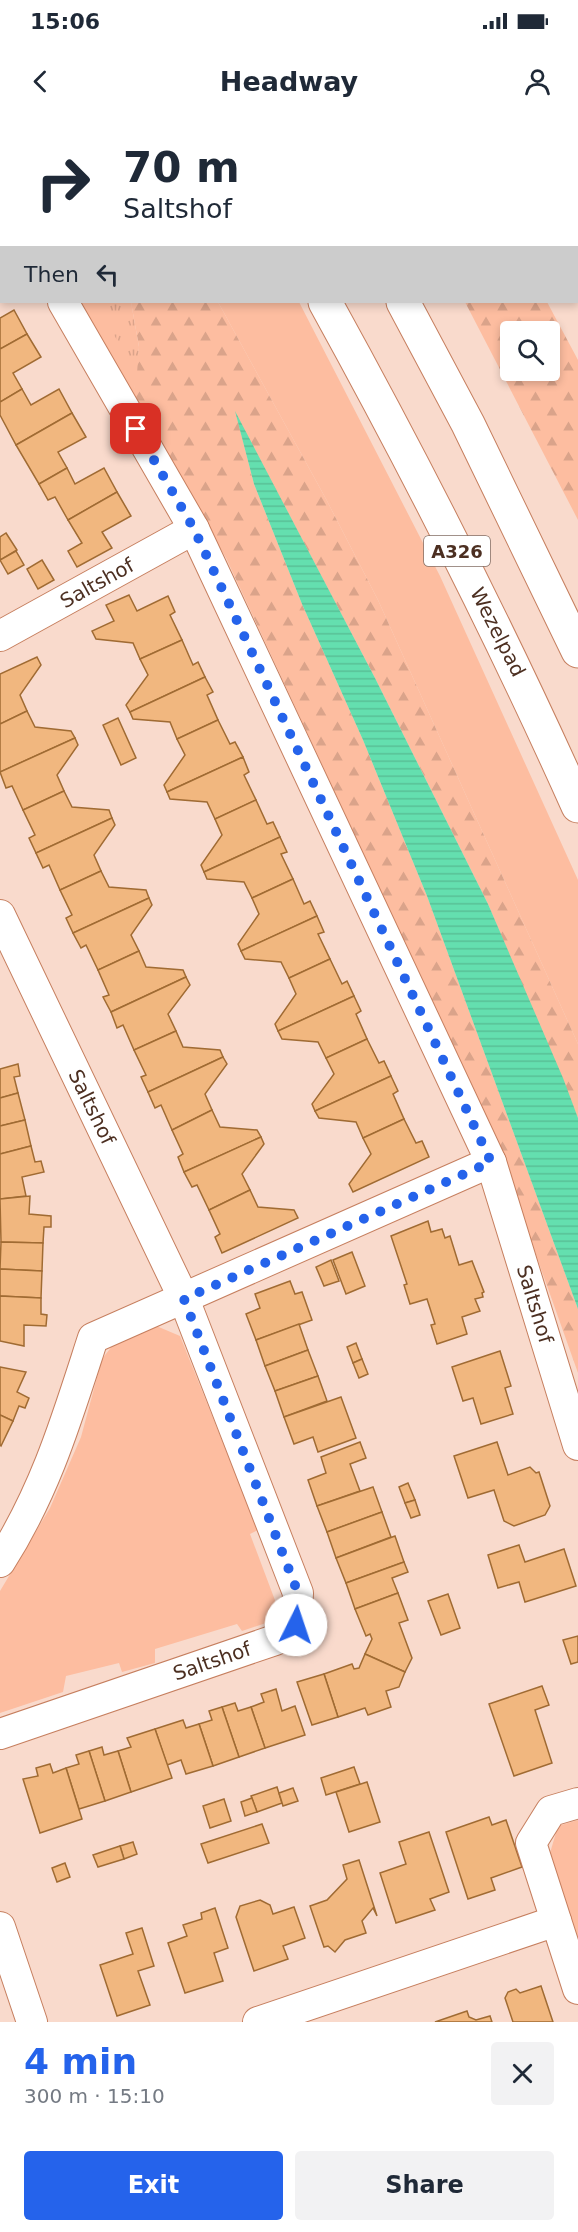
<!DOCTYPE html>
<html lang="en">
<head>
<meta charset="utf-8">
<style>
  body { margin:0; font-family:"DejaVu Sans",sans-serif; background:#f2f2f3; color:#1f2937; height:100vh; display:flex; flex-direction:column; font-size:22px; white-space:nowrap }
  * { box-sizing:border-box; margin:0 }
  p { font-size:20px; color:#747a83 }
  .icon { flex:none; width:33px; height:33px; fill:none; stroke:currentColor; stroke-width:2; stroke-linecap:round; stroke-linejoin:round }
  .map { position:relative; height:1902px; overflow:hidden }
  .details { display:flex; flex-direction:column; background:#fff; flex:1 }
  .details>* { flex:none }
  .banner { position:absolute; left:0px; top:0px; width:579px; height:183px; box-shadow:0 3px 9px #0003; background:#fff; color:#1f2937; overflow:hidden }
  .buttons { position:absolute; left:500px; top:201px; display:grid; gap:12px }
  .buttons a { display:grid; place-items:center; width:60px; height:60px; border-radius:6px; background:#fff; box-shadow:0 3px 9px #0003; font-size:30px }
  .pin { position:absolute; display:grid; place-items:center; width:51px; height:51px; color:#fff; margin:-26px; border-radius:12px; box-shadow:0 3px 9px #0006 }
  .me { position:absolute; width:66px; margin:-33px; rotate:4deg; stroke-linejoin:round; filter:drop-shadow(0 0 4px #0008) }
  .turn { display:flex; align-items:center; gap:21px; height:126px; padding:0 24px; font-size:27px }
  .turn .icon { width:78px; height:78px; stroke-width:2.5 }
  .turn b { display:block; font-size:42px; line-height:51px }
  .then { display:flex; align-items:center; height:57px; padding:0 24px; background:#0003; gap:12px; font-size:22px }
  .round { display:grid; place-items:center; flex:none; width:63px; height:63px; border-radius:6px; background:#f2f2f3 }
  .summary { display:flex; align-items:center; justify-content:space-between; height:102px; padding:0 24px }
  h1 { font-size:36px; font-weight:600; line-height:45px; color:#2563eb }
  .button { display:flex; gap:12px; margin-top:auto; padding:12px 24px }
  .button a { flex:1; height:69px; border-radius:6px; background:#2563eb; color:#fff; font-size:24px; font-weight:600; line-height:69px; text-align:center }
  .button a+a { background:#f2f2f3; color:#1f2937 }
  .status { display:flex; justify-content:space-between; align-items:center; height:42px; padding:0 30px; background:#fff; direction:ltr }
  .status svg { height:16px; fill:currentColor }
  header { display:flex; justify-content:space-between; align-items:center; height:78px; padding:0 24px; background:#fff; font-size:27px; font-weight:600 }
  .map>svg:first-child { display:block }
  .grass { fill:#fdbda0 }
  .forest { fill:url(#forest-firs); fill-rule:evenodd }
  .park { fill:url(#park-tufts) }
  .water { fill:url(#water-rules) }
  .building { fill:#f1b77f; stroke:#a06b33; stroke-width:1.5 }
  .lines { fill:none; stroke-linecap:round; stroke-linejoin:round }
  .minor-casing { stroke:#c67f5f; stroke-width:32 }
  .motorway-casing { stroke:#c67f5f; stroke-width:35 }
  .minor { stroke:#fff; stroke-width:30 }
  .motorway { stroke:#fff; stroke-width:33 }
  .route { stroke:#2563eb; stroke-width:10; stroke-dasharray:0 18 }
  .labels { text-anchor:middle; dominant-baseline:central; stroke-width:4.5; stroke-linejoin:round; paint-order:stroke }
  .shield { fill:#fff; stroke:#826d64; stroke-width:1.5 }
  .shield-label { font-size:18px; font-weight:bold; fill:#4c2f21 }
  .street-label { font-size:20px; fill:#4c2f21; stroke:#fff }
</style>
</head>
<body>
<div class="status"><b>15:06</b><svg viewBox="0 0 49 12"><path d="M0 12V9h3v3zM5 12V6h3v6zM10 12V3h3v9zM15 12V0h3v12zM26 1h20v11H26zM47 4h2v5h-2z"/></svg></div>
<header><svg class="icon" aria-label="back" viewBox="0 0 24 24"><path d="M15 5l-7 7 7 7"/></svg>Headway<svg class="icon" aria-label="person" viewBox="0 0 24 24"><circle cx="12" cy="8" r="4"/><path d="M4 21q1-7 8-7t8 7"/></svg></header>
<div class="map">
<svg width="578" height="1902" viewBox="0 0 578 1902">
  <defs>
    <pattern id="forest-firs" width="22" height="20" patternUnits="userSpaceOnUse" patternTransform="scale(1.5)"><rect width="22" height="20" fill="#fdbda0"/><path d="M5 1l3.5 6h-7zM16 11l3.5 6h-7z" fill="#daa38a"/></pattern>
    <pattern id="park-tufts" width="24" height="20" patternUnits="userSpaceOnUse" patternTransform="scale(1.5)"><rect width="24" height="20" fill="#fdbda0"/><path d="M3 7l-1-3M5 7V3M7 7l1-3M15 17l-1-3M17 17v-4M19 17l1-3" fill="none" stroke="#daa38a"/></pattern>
    <pattern id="water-rules" width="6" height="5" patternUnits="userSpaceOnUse" patternTransform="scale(1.5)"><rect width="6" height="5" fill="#64dfaf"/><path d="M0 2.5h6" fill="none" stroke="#58c096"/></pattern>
  </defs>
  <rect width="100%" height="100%" fill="#f9dacc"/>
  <g class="grass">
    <polygon points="80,182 131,182 137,253 133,277"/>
    <polygon points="218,182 299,182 440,456 578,760 578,924 378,480 326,379"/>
    <polygon points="154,1205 180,1216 258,1410 250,1414 276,1483 266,1503 242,1511 237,1504 155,1529 155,1543 122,1552 119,1543 66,1556 63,1572 0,1593 0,1471 50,1388 81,1317 102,1239 116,1221"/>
    <polygon points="578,1700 578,1823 550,1733 558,1706"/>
  </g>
  <g class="forest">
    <polygon points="131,182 218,182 326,379 378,480 578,924 578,998 488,784 375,558 236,294 254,364 302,484 363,620 427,776 578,1189 578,1253 492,1011 226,438 133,277 139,227"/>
    <path d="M465,182H547L578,240V400ZM510,212H549V250H510Z"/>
  </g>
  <polygon class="park" points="94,182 131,182 139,227 137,253"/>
  <polygon class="water" points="235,291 375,558 488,784 563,958 578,998 578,1189 427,776 363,620 302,484 254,364"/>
  <g class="building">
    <polygon points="14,190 27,214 0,229 0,198"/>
    <polygon points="27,214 41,237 13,253 22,269 0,282 0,229"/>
    <polygon points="22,269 31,285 59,269 72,293 16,325 0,295 0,282"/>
    <polygon points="72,293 86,317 58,332 67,348 39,364 16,325"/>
    <polygon points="67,348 75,364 104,348 117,372 68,400 55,377 48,380 39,364"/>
    <polygon points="117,372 131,396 102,412 112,428 77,447 68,431 82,423 68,400"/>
    <polygon points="6,413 17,430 0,440 0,417"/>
    <polygon points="16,431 24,445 8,454 0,440"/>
    <polygon points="42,440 54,460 38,469 27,449"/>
    <polygon points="129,475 137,491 168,476 175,492 170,495 182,520 140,539 133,523 96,519 92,511 114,501 106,485"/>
    <polygon points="182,520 193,545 198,542 205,557 130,592 126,585 148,555 140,539"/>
    <polygon points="37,537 41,545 20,575 27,591 0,604 0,554"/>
    <polygon points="205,557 213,572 207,575 218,600 177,619 170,602 133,599 130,592"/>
    <polygon points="27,591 35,607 71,611 75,618 0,652 0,604"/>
    <polygon points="118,598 136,638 121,645 103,605"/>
    <polygon points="218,600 230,624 235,622 243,637 167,672 164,665 185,635 177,619"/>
    <polygon points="75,618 78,625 57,655 64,671 23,690 12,666 6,668 0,652"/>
    <polygon points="243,637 249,652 244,655 256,680 215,699 207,682 170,679 167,672"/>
    <polygon points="64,671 72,687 109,690 112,698 36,733 29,718 35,715 23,690"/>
    <polygon points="256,680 267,704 273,702 280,717 204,752 201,745 222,715 215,699"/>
    <polygon points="112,698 115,705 94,735 101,751 60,770 49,745 43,748 36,733"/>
    <polygon points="280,717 287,732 281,734 293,759 252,778 244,762 207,759 204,752"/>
    <polygon points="101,751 109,767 146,770 149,778 73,813 66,798 72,795 60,770"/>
    <polygon points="293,759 304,784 310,781 317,796 241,831 238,824 259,794 252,778"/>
    <polygon points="149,778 152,785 131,815 139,831 98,850 86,825 81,828 73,813"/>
    <polygon points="317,796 324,812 318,814 330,839 289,858 281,842 245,839 241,831"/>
    <polygon points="139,831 146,847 183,850 186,857 111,892 103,877 109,875 98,850"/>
    <polygon points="330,839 342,864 347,861 354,876 278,911 275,904 296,874 289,858"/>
    <polygon points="186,857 190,865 168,894 176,911 134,930 123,905 117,908 111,892"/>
    <polygon points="354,876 361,891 356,894 367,919 326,938 318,922 282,919 278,911"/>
    <polygon points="176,911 183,927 220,930 223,937 148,972 141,957 146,955 134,930"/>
    <polygon points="367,919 379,943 384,941 391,956 315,991 312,984 334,954 326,938"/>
    <polygon points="223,937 227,944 205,974 212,990 172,1010 161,985 155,988 148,972"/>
    <polygon points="18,944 20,956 14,957 18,973 0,978 0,949"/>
    <polygon points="391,956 398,971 393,974 404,999 363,1018 356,1002 319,998 315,991"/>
    <polygon points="18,973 25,1000 0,1006 0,978"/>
    <polygon points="212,990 220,1007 257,1010 261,1017 184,1052 178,1037 183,1034 172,1010"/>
    <polygon points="404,999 416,1023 422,1021 429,1037 353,1072 349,1064 371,1034 363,1018"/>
    <polygon points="25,1000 31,1026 0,1034 0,1006"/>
    <polygon points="261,1017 264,1024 242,1054 250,1070 209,1090 197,1065 192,1067 184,1052"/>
    <polygon points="31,1026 35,1042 41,1041 44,1052 22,1057 26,1076 0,1079 0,1034"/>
    <polygon points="250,1070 258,1087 294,1090 298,1098 222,1133 215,1117 220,1114 209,1090"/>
    <polygon points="30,1076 29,1094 51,1096 51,1107 44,1107 43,1123 1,1122 0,1079"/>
    <polygon points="428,1101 431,1112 442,1109 445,1118 450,1116 459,1145 472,1141 484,1172 482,1173 483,1177 475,1179 480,1191 462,1197 467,1214 437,1224 431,1205 435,1204 427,1179 410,1184 404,1165 407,1164 391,1116"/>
    <polygon points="1,1122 43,1123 42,1151 0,1149"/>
    <polygon points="352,1132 365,1166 346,1174 333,1140"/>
    <polygon points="331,1140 339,1161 324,1166 316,1147"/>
    <polygon points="0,1149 42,1151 41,1178 0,1176"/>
    <polygon points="290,1161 295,1174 302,1172 312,1200 256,1220 246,1194 260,1188 255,1174"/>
    <polygon points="0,1176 41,1178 41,1194 47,1195 46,1206 24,1205 24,1226 0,1221"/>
    <polygon points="299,1204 308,1230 265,1246 256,1220"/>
    <polygon points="356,1223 362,1239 353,1243 347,1227"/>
    <polygon points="308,1230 318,1256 275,1271 265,1246"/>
    <polygon points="500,1231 511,1266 505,1268 513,1294 481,1304 473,1278 463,1281 452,1247"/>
    <polygon points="362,1239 368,1254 359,1258 353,1243"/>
    <polygon points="0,1247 26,1252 17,1272 29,1278 25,1288 19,1286 13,1301 0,1295"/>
    <polygon points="318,1256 327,1281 284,1297 275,1271"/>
    <polygon points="341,1277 356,1318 318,1332 313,1317 294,1324 284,1297"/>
    <polygon points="0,1295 13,1301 1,1326 0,1325"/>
    <polygon points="360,1322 366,1338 350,1344 360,1371 317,1386 308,1360 326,1353 321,1337"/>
    <polygon points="497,1322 508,1355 530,1347 536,1353 539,1352 550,1386 545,1395 514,1406 504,1401 494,1370 468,1378 454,1336"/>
    <polygon points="408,1363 415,1380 405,1383 399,1367"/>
    <polygon points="373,1367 382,1392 327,1412 317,1386"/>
    <polygon points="415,1380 420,1395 411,1398 405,1383"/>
    <polygon points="382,1392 391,1417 336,1438 327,1412"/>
    <polygon points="395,1416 404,1442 346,1463 336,1438"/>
    <polygon points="519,1425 525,1442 564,1429 576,1466 525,1482 519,1462 498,1468 488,1435"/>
    <polygon points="404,1442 408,1452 392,1458 398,1473 355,1489 346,1463"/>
    <polygon points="398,1473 408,1500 399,1503 412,1538 405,1552 365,1534 372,1519 370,1514 366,1516 355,1489"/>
    <polygon points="448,1474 460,1508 441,1515 428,1481"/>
    <polygon points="578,1516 578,1542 571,1544 563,1520"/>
    <polygon points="365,1534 405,1552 399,1567 386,1571 391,1587 368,1595 365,1588 338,1597 324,1554 352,1544 354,1549 359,1548"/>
    <polygon points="324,1554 338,1597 312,1605 297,1562"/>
    <polygon points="542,1566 549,1585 535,1590 552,1643 514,1656 489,1584"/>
    <polygon points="276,1569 282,1591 295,1586 305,1615 265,1628 251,1587 264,1582 261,1574"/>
    <polygon points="235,1583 238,1591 251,1587 265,1628 239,1637 222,1587"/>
    <polygon points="222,1587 239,1637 213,1646 199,1604 212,1600 209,1591"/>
    <polygon points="183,1600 186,1608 199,1604 213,1646 186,1654 181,1640 167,1645 155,1609"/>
    <polygon points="155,1609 172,1658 131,1672 118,1631 131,1627 127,1618"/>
    <polygon points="102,1627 104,1635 118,1631 131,1672 105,1681 89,1631"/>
    <polygon points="89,1631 105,1681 79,1689 66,1648 79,1644 76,1635"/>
    <polygon points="50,1644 53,1653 66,1648 82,1699 40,1713 23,1659 38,1656 36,1648"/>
    <polygon points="354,1647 360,1664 326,1675 321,1658"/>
    <polygon points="367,1662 380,1702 349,1712 336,1672"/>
    <polygon points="277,1667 282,1683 257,1692 251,1676"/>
    <polygon points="293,1668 298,1681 283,1686 279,1673"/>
    <polygon points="252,1678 257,1692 245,1696 241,1682"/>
    <polygon points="224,1679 231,1701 210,1708 203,1686"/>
    <polygon points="489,1697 492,1705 506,1700 522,1747 491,1758 495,1770 468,1779 446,1712"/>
    <polygon points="262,1704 269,1723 208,1743 201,1724"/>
    <polygon points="429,1712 449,1772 430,1779 435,1790 396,1803 380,1753 406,1744 399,1722"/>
    <polygon points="133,1722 137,1734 124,1739 120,1726"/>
    <polygon points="120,1726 124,1739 98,1747 93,1735"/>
    <polygon points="359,1740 377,1796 373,1788 362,1801 366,1813 345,1820 335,1832 328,1826 324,1827 310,1786 327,1780 347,1759 343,1745"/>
    <polygon points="65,1743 70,1757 57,1762 52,1748"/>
    <polygon points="260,1780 270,1785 273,1794 294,1787 305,1818 283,1826 288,1839 254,1851 236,1797 240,1786"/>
    <polygon points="215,1788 228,1828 214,1833 223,1861 185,1873 168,1823 187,1816 183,1805 202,1799 201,1793"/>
    <polygon points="142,1808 154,1846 138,1851 150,1885 117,1896 100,1845 133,1834 126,1813"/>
    <polygon points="541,1866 553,1902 513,1902 505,1878 508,1872 516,1869 520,1873"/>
    <polygon points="467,1891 469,1897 476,1900 490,1896 492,1902 435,1902"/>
  </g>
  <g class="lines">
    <g class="minor-casing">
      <g id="minor">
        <polyline points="0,71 2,74"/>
        <polyline points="63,182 194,409 491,1042 578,1325"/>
        <polyline points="0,516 194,409"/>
        <polyline points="0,795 184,1179 298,1473 296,1505 275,1520 0,1614"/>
        <path d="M0,1442C46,1370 67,1298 93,1218L491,1042"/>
        <polyline points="578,1683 551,1691 531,1723 578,1869"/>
        <polyline points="0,1807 32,1902"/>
        <polyline points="258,1902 556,1801"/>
      </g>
    </g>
    <g class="motorway-casing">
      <g id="motorway">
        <polyline points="221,0 222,2"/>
        <polyline points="301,0 302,2"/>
        <path d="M325,182C416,347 501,514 578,686"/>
        <polyline points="403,182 468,304 578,531"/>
      </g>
    </g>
    <use href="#minor" class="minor"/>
    <use href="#motorway" class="motorway"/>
  </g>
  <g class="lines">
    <polyline class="route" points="136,309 194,409 491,1042 184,1179 298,1473 296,1505"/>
  </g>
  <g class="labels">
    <rect class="shield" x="424" y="416" width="66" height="30" rx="4.5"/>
    <g class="shield-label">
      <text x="457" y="431">A326</text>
    </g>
    <g class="street-label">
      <text transform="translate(97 463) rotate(-29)">Saltshof</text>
      <text transform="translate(498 512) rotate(63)">Wezelpad</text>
      <text transform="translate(92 987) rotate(64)">Saltshof</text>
      <text transform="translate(535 1184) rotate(73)">Saltshof</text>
      <text transform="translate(212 1541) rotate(-19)">Saltshof</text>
    </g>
  </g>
</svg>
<div class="buttons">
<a><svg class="icon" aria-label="search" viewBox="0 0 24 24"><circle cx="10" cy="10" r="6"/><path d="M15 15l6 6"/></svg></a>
</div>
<div class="pin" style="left:136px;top:309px;background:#d93025"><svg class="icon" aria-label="arrive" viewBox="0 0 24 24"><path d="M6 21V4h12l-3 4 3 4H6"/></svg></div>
<svg class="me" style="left:296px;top:1505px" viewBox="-20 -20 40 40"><circle r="19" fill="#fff"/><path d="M0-13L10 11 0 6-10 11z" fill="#2563eb"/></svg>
<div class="banner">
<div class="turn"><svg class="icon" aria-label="right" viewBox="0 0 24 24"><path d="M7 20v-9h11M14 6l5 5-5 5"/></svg><div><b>70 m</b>Saltshof</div></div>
<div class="then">Then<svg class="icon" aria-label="left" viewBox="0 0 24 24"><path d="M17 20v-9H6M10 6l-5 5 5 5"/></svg></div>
</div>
</div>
<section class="details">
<div class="summary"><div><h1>4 min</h1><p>300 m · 15:10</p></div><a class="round"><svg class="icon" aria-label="close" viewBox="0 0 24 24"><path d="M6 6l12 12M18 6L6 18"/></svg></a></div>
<div class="button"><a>Exit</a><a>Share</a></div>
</section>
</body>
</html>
